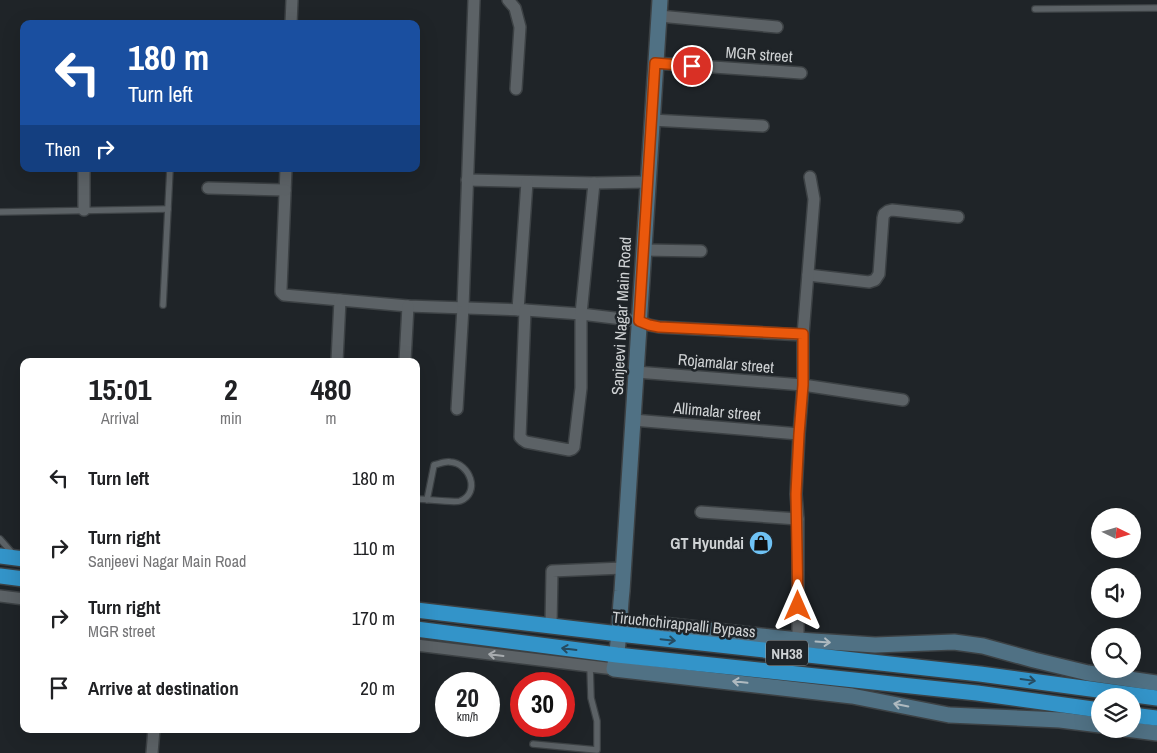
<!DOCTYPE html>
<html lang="en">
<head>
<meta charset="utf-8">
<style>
  body { margin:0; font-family:"Archivo Narrow",sans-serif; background:#f2f2f2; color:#202124; height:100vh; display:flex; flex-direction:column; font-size:19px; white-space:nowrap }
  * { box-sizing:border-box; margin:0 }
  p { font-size:16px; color:#757577 }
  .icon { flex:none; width:28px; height:28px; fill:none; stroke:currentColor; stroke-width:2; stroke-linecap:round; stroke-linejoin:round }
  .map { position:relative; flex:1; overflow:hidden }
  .details { position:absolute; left:20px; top:358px; width:400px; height:375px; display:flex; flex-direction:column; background:#fff; border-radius:10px; box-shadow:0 5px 20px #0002 }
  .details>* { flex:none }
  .banner { position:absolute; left:20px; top:20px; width:400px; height:152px; border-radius:10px; box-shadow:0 5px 20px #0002; background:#1a4fa0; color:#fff; overflow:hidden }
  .needle { width:32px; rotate:95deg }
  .tools { position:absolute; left:1091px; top:508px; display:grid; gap:10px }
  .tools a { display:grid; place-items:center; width:50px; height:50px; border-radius:50%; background:#fff; box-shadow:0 5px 20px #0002; font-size:25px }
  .speed { position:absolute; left:435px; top:672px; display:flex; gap:10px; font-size:25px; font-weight:700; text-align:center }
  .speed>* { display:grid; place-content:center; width:65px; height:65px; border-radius:50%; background:#fff; box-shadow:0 5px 20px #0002; line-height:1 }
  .speed small { font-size:12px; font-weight:400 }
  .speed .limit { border:8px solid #d22; background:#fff; color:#111 }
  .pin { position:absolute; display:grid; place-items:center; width:42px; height:42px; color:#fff; margin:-21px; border:2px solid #fff; border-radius:50%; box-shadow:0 1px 5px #0007 }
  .me { position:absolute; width:55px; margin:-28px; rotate:0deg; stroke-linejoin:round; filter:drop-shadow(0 0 4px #0008) }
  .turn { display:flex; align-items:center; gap:18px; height:105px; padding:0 25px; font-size:22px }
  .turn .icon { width:65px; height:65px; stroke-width:2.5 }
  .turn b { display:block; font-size:35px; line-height:42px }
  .then { display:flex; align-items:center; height:48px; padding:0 25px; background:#0003; gap:10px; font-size:19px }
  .eta { display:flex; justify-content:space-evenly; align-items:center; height:85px; text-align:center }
  .eta b { font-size:30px; font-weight:700; line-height:35px }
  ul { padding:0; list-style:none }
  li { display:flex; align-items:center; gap:15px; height:70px; padding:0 25px }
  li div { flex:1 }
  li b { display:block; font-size:19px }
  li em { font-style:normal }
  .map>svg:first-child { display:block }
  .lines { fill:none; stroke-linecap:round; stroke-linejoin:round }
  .lane-casing { stroke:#3c4144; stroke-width:8 }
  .street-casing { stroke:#3c4144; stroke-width:14 }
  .secondary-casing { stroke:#3c4144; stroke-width:18 }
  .highway-casing { stroke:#3c4144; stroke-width:18 }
  .lane { stroke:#5c6266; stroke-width:5.5 }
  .street { stroke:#5c6266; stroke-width:11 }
  .secondary { stroke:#507184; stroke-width:15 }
  .highway { stroke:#3394c9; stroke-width:15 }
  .oneway { stroke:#264b60 }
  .oneway2 { stroke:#afbac0 }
  .oneway3 { stroke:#a7abae }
  .route-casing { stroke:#983908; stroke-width:12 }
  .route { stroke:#ea580c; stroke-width:9 }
  .labels { text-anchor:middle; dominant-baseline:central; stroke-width:5; stroke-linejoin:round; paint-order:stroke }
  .shield { fill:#1f2428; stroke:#9a9ea0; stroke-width:1 }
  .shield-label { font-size:15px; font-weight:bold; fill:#cfd2d4 }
  .street-label { font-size:16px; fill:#cfd2d4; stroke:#1f2428 }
  .poi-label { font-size:16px; font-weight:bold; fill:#cfd2d4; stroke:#1f2428; text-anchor:end }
</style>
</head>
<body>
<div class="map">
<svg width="1157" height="753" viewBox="0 0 1157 753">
  <rect width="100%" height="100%" fill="#1f2428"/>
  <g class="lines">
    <g class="lane-casing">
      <g id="lane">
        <polyline points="1035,9 1157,8"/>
        <polyline points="0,212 168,209"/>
        <polyline points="163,305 170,169"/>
        <path d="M416,499C425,499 454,503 460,501C481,493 470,463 450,462C446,461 439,464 434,465L427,500"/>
        <polyline points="0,539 14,555"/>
        <polyline points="533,744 597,750 597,721 591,698 590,666"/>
      </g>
    </g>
    <g class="street-casing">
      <g id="street">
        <polyline points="508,0 515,8 520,27 516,89"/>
        <polyline points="659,16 777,27"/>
        <polyline points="291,24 292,0"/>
        <polyline points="655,63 801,73"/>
        <polyline points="652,120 763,126"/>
        <polyline points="286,169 281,289 281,292 284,295 408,306 525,310 581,314 639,321 649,325 659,327 803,335"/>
        <polyline points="467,180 594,183 648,182"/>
        <polyline points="208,188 285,190"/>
        <polyline points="84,210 84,169"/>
        <polyline points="643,250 701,251"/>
        <polyline points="808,275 869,282 875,280 879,274 883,218 884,214 888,211 892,210 958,217"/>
        <polyline points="518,310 527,182"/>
        <polyline points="525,310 520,437 523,440 526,442 569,450 572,449 574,447 581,388 581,314 594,183"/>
        <polyline points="337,361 340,300"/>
        <polyline points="405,361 408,306"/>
        <polyline points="636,372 803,385 903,400"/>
        <polyline points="457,409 463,307 474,0"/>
        <polyline points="633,420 799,434"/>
        <polyline points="701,512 798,519"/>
        <polyline points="0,596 24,599"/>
        <polyline points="551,625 552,571 623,568"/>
        <polyline points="798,640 798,519 796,494 799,434 803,385 803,335 814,199 810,177"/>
        <polyline points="416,645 614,669"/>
        <polyline points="152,753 154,729"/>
      </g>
    </g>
    <g class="secondary-casing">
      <g id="secondary">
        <path d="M660,0L622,591C619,617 620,643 614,669L852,696L949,715L1060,720L1100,725"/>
        <polyline points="619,634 653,624 798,640 875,645 954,642 983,646 1034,660 1088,673 1157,683"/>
        <polyline points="1126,729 1157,733"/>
      </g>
    </g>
    <g class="highway-casing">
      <g id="highway">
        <polyline points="0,556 24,559"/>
        <polyline points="0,576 24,579"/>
        <polyline points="416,610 619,634 980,674 1157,698"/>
        <polyline points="416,629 617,655 977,693 1100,710"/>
        <polyline points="1132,715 1157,718"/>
      </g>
    </g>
    <use href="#lane" class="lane"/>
    <use href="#street" class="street"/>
    <use href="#secondary" class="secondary"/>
    <use href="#highway" class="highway"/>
  </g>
  <defs><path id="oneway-shaft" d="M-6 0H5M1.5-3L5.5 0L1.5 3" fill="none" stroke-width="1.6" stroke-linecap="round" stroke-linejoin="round" transform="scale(1.25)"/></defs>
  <g class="oneway">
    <use href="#oneway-shaft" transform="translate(668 640) rotate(6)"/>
    <use href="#oneway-shaft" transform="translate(569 649) rotate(-173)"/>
    <use href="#oneway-shaft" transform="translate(1028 680) rotate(8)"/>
  </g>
  <g class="oneway2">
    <use href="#oneway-shaft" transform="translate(823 642) rotate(4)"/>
    <use href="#oneway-shaft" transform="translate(740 682) rotate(-174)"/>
    <use href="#oneway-shaft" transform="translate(901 705) rotate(-169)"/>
  </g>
  <use class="oneway3" href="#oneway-shaft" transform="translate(496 655) rotate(-173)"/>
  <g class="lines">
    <g class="route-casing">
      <polyline id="route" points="692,66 655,63 639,321 649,325 659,327 803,334 803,385 799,434 796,494 798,606"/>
    </g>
    <use href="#route" class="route"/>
  </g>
  <defs>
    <g id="shop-disc" transform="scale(1.25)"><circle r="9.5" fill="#6fc2f4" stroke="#1f2428"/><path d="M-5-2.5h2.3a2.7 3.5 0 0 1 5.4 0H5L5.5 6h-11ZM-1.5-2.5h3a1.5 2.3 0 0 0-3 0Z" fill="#111"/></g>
  </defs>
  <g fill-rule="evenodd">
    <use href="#shop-disc" x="761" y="543"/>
  </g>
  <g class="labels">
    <rect class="shield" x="766" y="640.5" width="42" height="25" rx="4"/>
    <g class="shield-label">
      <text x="787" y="653">NH38</text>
    </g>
    <g class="street-label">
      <text transform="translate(759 54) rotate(4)">MGR street</text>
      <text transform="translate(621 316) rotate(-87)">Sanjeevi Nagar Main Road</text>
      <text transform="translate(726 363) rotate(5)">Rojamalar street</text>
      <text transform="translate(717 411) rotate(5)">Allimalar street</text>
      <text transform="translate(684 624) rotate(6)">Tiruchchirappalli Bypass</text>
    </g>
    <g class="poi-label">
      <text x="744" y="543">GT Hyundai</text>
    </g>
  </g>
</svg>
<div class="tools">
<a><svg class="needle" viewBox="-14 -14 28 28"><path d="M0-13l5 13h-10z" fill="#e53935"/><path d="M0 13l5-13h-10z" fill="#757577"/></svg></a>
<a><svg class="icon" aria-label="sound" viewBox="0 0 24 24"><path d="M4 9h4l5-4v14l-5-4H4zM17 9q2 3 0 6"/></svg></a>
<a><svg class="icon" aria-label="search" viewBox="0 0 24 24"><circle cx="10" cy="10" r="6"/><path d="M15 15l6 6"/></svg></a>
<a><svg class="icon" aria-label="layers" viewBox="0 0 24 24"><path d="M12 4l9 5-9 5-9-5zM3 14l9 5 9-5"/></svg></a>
</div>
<div class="speed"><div>20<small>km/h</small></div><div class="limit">30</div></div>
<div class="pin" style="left:692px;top:66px;background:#d93025"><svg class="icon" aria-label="arrive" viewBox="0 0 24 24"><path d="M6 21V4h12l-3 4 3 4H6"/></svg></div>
<svg class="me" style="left:798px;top:606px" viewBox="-20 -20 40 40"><path d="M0-17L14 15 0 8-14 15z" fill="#ea580c" stroke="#fff" stroke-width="4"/></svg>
<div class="banner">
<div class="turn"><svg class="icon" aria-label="left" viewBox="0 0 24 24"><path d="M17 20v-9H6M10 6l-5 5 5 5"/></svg><div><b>180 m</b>Turn left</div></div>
<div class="then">Then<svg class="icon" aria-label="right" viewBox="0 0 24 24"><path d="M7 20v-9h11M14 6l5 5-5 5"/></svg></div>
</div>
<section class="details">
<div class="eta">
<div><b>15:01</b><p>Arrival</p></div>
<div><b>2</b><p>min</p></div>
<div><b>480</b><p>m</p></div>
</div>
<ul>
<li><svg class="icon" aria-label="left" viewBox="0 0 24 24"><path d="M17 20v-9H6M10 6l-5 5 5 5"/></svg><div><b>Turn left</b></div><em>180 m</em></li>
<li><svg class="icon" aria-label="right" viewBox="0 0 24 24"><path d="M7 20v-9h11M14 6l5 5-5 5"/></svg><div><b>Turn right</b><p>Sanjeevi Nagar Main Road</p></div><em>110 m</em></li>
<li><svg class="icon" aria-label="right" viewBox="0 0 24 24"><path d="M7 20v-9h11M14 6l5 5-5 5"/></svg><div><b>Turn right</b><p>MGR street</p></div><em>170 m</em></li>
<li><svg class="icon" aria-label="arrive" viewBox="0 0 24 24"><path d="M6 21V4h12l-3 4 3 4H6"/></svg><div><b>Arrive at destination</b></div><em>20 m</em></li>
</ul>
</section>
</div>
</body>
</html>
